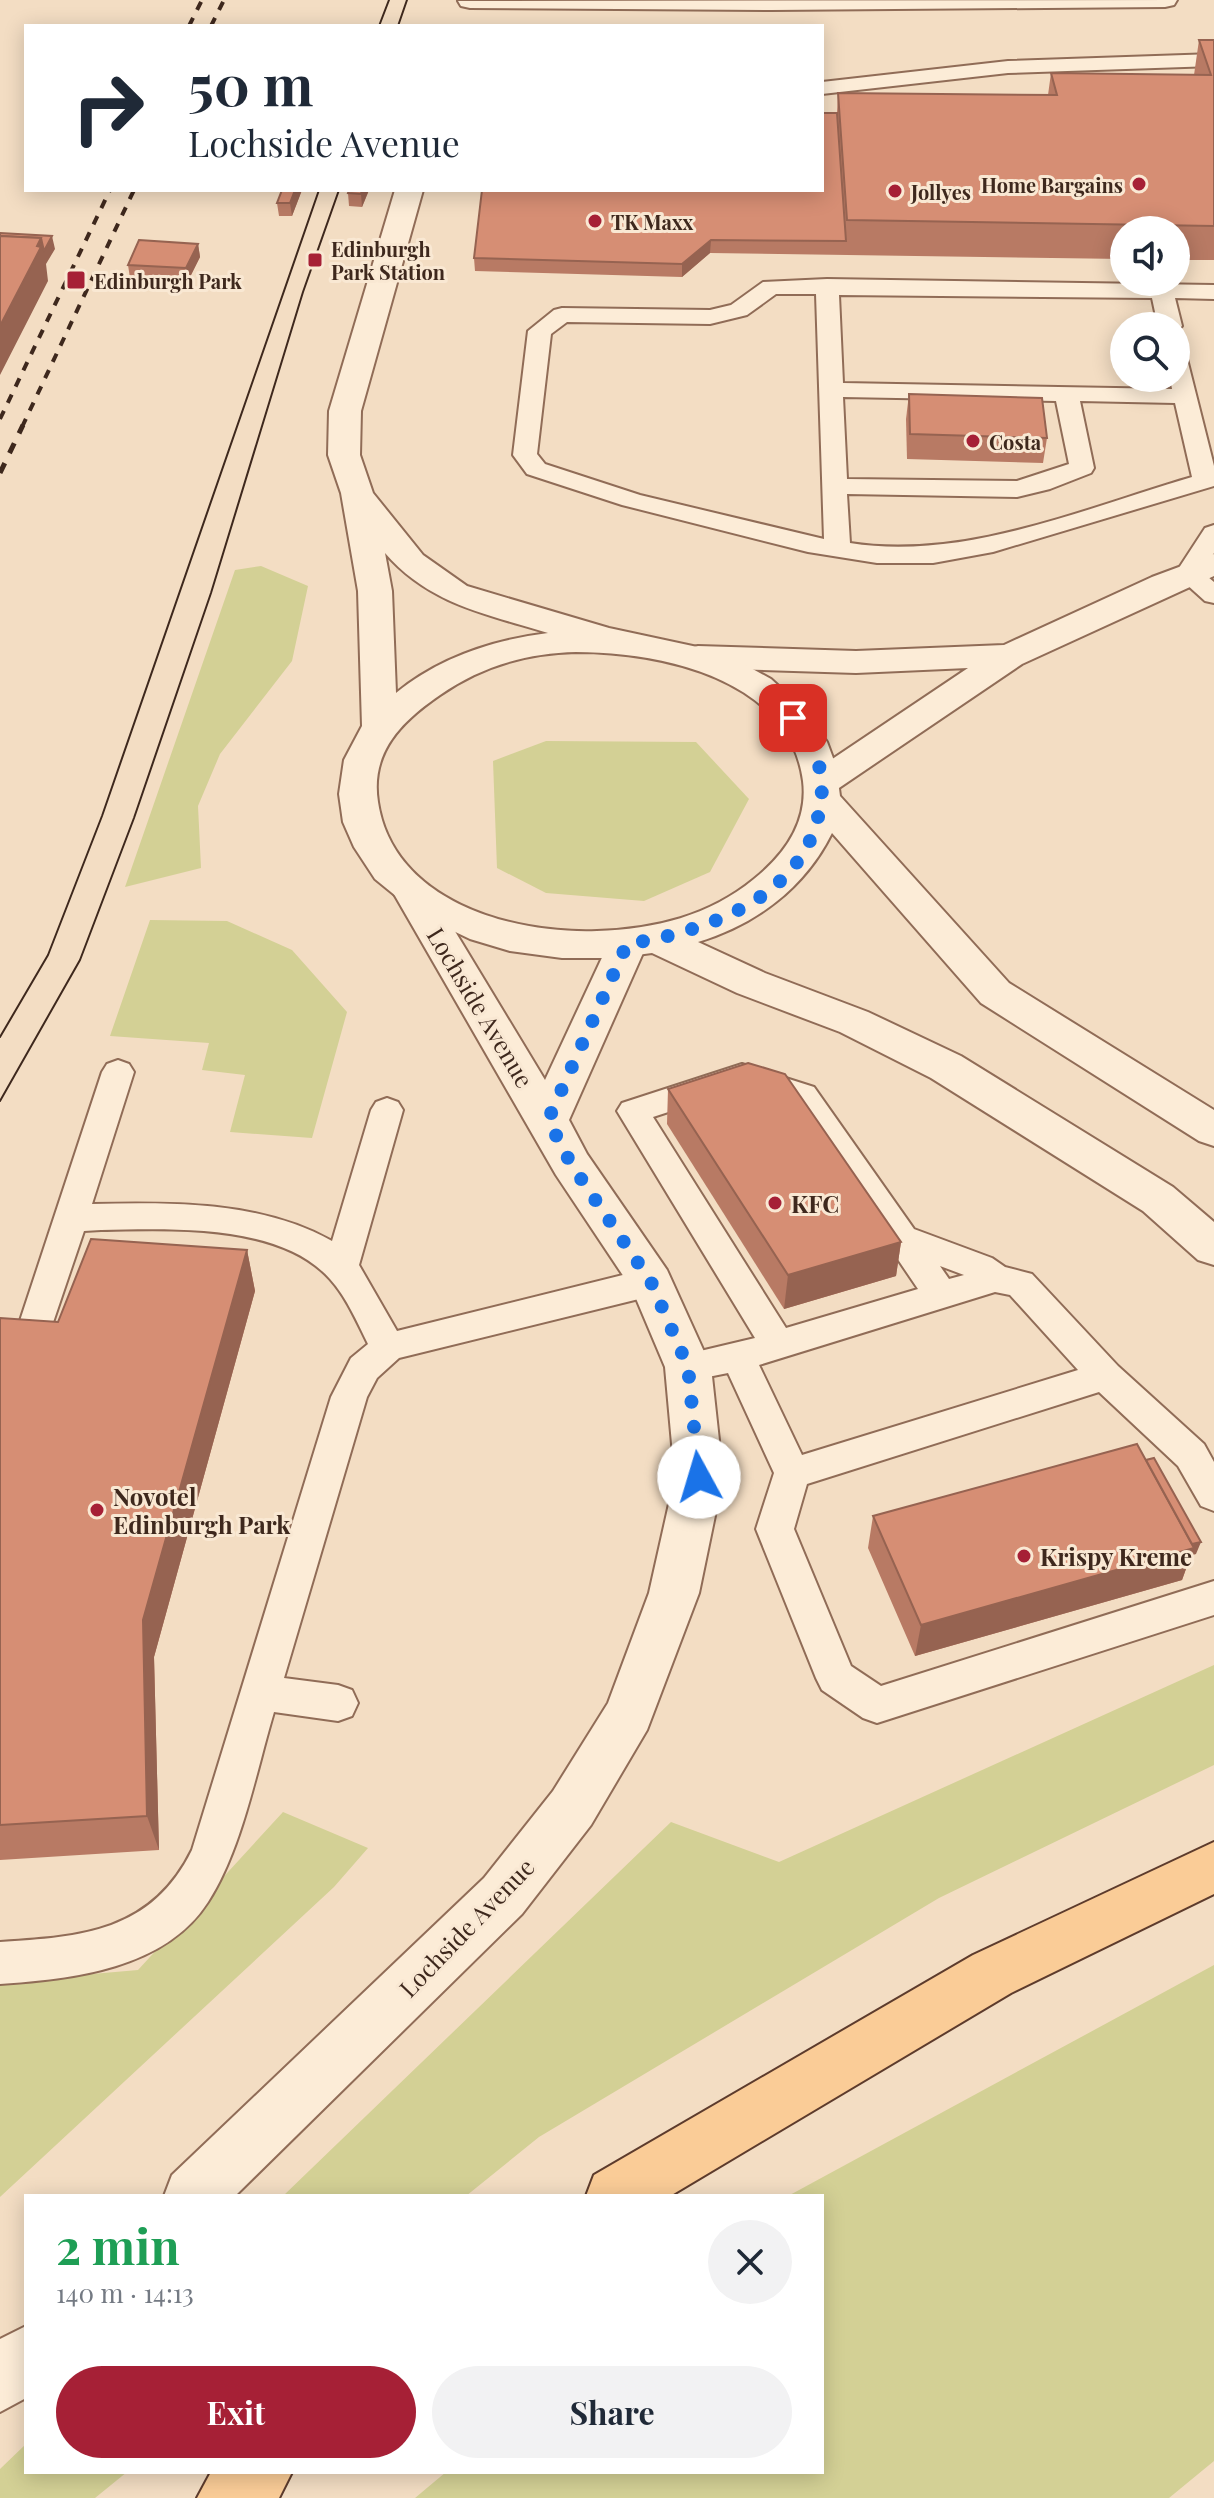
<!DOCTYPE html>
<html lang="en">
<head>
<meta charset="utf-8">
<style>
  body { margin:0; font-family:"Playfair Display",serif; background:#f2f2f3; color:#1f2937; height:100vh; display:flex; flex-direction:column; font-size:30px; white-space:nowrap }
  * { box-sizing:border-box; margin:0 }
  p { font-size:26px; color:#747a83 }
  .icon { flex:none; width:44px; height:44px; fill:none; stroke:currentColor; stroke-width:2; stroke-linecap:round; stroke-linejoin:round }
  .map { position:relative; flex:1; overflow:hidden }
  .details { position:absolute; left:24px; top:2194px; width:800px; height:280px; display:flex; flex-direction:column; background:#fff; border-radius:0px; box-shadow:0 4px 20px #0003 }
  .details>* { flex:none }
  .top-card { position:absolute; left:24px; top:24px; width:800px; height:168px; border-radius:0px; box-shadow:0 4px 20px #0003; background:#fff; color:#1f2937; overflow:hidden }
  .buttons { position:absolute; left:1110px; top:216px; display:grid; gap:16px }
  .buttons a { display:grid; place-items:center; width:80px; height:80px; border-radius:50%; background:#fff; box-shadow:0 4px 20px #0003; font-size:40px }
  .pin { position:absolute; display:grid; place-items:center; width:68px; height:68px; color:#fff; margin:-34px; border-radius:16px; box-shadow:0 4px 12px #0006 }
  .me { position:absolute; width:88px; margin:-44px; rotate:354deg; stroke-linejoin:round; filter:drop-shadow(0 0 6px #0008) }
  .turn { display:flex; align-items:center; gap:28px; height:168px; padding:0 32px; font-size:36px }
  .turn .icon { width:104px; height:104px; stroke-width:2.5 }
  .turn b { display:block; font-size:56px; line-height:68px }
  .round { display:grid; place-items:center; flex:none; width:84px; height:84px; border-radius:42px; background:#f2f2f3 }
  .summary { display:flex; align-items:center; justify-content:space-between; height:136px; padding:0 32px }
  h1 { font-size:48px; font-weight:700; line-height:60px; color:#1e9e55 }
  .action { display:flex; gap:16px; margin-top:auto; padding:16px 32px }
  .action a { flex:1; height:92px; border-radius:48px; background:#a62036; color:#fff; font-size:32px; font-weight:700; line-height:92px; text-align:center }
  .action a+a { background:#f2f2f3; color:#1f2937 }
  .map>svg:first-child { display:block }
  .green { fill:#d3d095 }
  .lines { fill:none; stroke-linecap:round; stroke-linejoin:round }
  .service-casing { stroke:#906c57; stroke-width:4 }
  .minor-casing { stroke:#906c57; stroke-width:4 }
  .tertiary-casing { stroke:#906c57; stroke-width:4 }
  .primary-casing { stroke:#5d3b2c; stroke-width:4 }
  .service { fill:#fcecd7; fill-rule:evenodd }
  .minor { fill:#fcecd7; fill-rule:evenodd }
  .tertiary { fill:#fcecd7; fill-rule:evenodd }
  .primary { fill:#facc97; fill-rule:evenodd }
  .tram { stroke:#3e281d; stroke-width:2 }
  .rail-far1 { stroke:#3e281d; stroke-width:4; stroke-dasharray:9 9; stroke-linecap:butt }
  .rail { stroke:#3e281d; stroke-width:5; stroke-dasharray:11 11; stroke-linecap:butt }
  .wall { fill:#b87a64 }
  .shaded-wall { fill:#966351 }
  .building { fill:#d68e74; stroke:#966351; stroke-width:2 }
  .route { stroke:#1a73e8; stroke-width:14; stroke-dasharray:0 25.2 }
  .poi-dot { fill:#a62036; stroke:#f9e8d3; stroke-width:3 }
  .labels { text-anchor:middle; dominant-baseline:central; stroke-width:6; stroke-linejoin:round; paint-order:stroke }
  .far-poi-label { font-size:20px; font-weight:bold; fill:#3e281d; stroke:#f9e8d3; text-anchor:start }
  .street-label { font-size:24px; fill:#3e281d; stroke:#f9e8d3 }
  .poi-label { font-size:24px; font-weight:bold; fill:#3e281d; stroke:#f9e8d3; text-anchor:start }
</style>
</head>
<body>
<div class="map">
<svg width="1214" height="2498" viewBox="0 0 1214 2498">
  <rect width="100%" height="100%" fill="#f3ddc3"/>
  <g class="green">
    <polygon points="261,566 308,586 292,661 220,754 198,806 201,868 125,887 235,570"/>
    <polygon points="546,741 696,742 749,799 710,872 644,901 546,893 497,868 493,761"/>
    <polygon points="150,920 227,921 292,950 347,1012 312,1138 230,1132 245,1075 202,1070 209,1043 110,1036"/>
    <polygon points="1214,1665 1214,1765 939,1898 539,2137 466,2196 283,2196 671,1822 779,1862"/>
    <polygon points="283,1812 368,1848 334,1887 0,2197 0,1982 138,1970"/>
    <polygon points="1214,1965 1214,2461 1169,2498 415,2498 446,2472 822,2472 822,2196 788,2196"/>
    <polygon points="26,2444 26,2472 127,2472 95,2498 0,2498 0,2469"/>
  </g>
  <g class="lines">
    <g class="service-casing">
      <g id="service">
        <polygon points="1214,54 1214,66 1008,73 822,94 822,82 1008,61"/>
        <path d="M827,279L1214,285V299L1175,298L1182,326L1176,331V326H1158L1152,298L839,295L843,383L1172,389L1170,378H1176V345L1184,347L1214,466V486L993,552L933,563H877L808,552L622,505L527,474L513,455L528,331L554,310L562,308L710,310L731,305L763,282ZM776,294H816L824,539L640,495L545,464L537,454L551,334L567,322L710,324L747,315ZM843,397L1056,401L1069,464L1017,481L847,479ZM1080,401L1175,403L1192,477C1083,509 963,561 850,543L847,494L1017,497L1050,489L1091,473L1094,468Z"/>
        <polygon points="1214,525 1214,553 1202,572 1214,582 1214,603 1205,601 1175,574 1205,528"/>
        <path d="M118,1060L129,1064L134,1072L92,1204C172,1202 260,1201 332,1241L371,1110L376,1102L387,1098L398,1102L403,1110L359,1265L397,1331L651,1268L663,1272L668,1282L663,1292L651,1296L399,1358L377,1378L367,1397L284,1678L338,1685L352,1690L358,1703L352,1716L338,1721L274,1712C256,1772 242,1849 208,1902C165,1969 73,1979 0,1984V1942C81,1937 152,1932 192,1850L331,1397L351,1358L368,1344C357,1322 347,1298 330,1279C280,1223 171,1229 101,1230L84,1231L44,1349L32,1353L20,1349L14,1339L102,1072L107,1064Z"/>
        <path d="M742,1064L814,1087L914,1229L992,1258L1005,1267L1032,1274L1118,1366L1204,1444L1214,1462V1511L1201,1506L1178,1466L1099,1392L807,1484L794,1529L851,1666L881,1686L1214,1581V1615L877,1723L863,1718L822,1690L816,1678L756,1529L774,1473L728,1373L688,1381L675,1377L670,1367L675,1357L755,1338L617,1111L622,1103ZM742,1088L792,1103L918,1289L786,1328L653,1117ZM940,1266L964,1275L949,1279ZM995,1292L1010,1295L1078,1370L802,1455L759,1365Z"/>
      </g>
    </g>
    <g class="minor-casing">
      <g id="minor">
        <polygon points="1214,554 1214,576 1022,664 836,790 823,794 810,790 805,782 810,774 968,668 856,673 698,668 686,665 681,657 686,649 698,646 856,651 1004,645 1152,577"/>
        <polygon points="413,881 427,885 545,1080 613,934 627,930 641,934 647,944 569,1120 587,1154 667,1270 711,1367 723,1477 699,1593 647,1730 591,1825 522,1914 235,2196 164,2196 172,2175 484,1878 553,1791 608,1703 649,1593 675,1477 665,1367 632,1289 556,1175 394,894 399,885"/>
        <polygon points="26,2326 26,2398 0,2412 0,2339"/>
      </g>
    </g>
    <g class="tertiary-casing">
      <g id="tertiary">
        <polygon points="1177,0 1174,5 1165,7 772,10 470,8 461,6 458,1"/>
        <path d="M395,190H423L361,411L360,455L373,493L423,555L467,586L609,628L702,648L749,667L771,679L808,713L827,742L836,766L840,796L1009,983L1214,1110V1146L1199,1141L981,1003L832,833C805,888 755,925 698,942L765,973L868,1012L961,1056L1173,1187L1214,1222V1265L1198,1260L1143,1211L931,1078L840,1032L737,993L652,953L614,958H562L510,951L470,939L418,914L375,879L354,847L343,822L339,794L344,760L362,726L358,591L341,493L328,455L329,411ZM385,553C429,604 486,614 548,633C493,640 440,657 396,693L392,591ZM576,652C661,652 789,678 803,781C808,822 785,854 754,879C709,916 655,929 597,931C511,934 393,901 378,802C370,752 402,721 440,695C480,667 527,653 576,652Z"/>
      </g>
    </g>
    <g class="primary-casing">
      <g id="primary">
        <polygon points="1214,1842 1214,1894 1011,1993 670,2196 586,2196 594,2175 973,1955"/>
        <polygon points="211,2472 292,2472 279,2498 197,2498"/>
      </g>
    </g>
    <use href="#service" class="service"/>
    <use href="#minor" class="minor"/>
    <use href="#tertiary" class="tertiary"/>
    <use href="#primary" class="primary"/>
    <g class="tram">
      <polyline points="379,26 389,0"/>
      <polyline points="398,26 407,0"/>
      <polyline points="0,1037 48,955 102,816 319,190"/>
      <polyline points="0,1101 80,960 134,818 211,593 303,292 339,190"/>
    </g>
    <g class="rail-far1">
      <polyline points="189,26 202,0"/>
      <polyline points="211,26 224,0"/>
      <polyline points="0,419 110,190"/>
      <polyline points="22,427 134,190"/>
    </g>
    <polyline class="rail" points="0,473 23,425"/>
  </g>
  <g class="wall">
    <polygon points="1199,40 1214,40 1214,260 1176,260 1176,230 1124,230 1124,259 710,253 682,277 475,271 474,258 837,113 838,93 1048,95 1051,73 1194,75"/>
    <polygon points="302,190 292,216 279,216 277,203"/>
    <polygon points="349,190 369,190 362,207 349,206 348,193"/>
    <polygon points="198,244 200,257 188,281 130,278 128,265"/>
    <polygon points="909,394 1047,438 1043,463 907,459 906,419"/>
    <polygon points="668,1089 901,1242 896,1276 784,1309 667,1124"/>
    <polygon points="247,1250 255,1291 154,1657 159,1850 0,1860 0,1318 58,1322"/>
    <polygon points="873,1516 1196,1554 1191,1555 1182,1580 915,1656 868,1548"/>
  </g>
  <g class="shaded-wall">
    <polygon points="295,190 302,190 292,216 290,203"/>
    <polygon points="362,190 369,190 362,207 361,194"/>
    <polygon points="52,236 55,249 46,264 48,281 0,375 0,326 41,238"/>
    <polygon points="711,240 710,253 682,277 682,264"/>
    <polygon points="198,244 200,257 188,281 186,268"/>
    <polygon points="901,1242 896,1276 784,1309 788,1275"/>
    <polygon points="247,1250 255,1291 154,1657 159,1850 147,1816 143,1620"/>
    <polygon points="1201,1542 1196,1554 1191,1555 1182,1580 915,1656 921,1625"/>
  </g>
  <g class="building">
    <polygon points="1199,40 1214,40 1214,226 847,220 838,93 1057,95 1051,73 1211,75"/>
    <polygon points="822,113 837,113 846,241 711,240 682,264 474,258 482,190 822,190"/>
    <polygon points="282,190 295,190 290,203 277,203"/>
    <polygon points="349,190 362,190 361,194 348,193"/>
    <polygon points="0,233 52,236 44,251 41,238 0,236"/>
    <polygon points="0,236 41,238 37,246 41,247 0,326"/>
    <polygon points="139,240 198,244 186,268 128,265"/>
    <polygon points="909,394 1042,398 1047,438 910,434"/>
    <polygon points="748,1063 785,1074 901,1242 788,1275 668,1089"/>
    <polygon points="91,1239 247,1250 143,1620 147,1816 0,1825 0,1318 58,1322"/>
    <polygon points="1137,1444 1194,1548 921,1625 873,1516"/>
    <polygon points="1154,1458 1201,1542 1192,1544 1146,1460"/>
  </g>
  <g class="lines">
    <path class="route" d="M699,1477L688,1367L651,1282L571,1164L548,1120L627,944C700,933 796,901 817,821C824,796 824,773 813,749C809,738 800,728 793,718"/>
  </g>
  <g class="poi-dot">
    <circle cx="1139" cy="184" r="8"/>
    <circle cx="895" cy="191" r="8"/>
    <circle cx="595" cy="221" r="8"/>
    <rect x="307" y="252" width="16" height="16" rx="4"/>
    <rect x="66" y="270" width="20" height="20" rx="4"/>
    <circle cx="973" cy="441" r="8"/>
    <circle cx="775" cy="1203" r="8"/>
    <circle cx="97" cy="1510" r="8"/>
    <circle cx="1024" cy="1556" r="8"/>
  </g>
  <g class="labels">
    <g class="far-poi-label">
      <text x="1123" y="184" text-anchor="end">Home Bargains</text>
      <text x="911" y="191">Jollyes</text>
      <text x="611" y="221">TK Maxx</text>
      <text x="331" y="248">Edinburgh<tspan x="331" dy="23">Park Station</tspan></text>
      <text x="94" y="280">Edinburgh Park</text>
      <text x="989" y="441">Costa</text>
    </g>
    <g class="street-label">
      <text transform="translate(481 1007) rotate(59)">Lochside Avenue</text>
      <text transform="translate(466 1927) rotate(-46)">Lochside Avenue</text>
    </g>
    <g class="poi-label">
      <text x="791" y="1203">KFC</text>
      <text x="113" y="1496">Novotel<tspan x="113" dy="28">Edinburgh Park</tspan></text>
      <text x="1040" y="1556">Krispy Kreme</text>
    </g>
  </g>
</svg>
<div class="buttons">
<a><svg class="icon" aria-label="sound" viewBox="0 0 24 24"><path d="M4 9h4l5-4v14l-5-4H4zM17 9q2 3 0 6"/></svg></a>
<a><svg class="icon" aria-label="search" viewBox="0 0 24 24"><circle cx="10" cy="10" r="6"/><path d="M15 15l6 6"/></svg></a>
</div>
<div class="pin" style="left:793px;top:718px;background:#d93025"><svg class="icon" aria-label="arrive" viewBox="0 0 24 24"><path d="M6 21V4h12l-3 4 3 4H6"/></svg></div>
<svg class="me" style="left:699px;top:1477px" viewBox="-20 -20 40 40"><circle r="19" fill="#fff"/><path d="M0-13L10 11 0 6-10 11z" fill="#1a73e8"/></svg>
<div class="top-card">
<div class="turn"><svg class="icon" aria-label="right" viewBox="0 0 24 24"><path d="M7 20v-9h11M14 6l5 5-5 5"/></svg><div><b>50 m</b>Lochside Avenue</div></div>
</div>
<section class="details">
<div class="summary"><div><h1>2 min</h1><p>140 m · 14:13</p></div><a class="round"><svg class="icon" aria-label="close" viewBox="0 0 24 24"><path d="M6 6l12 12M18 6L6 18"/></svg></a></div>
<div class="action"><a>Exit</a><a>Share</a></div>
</section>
</div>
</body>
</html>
